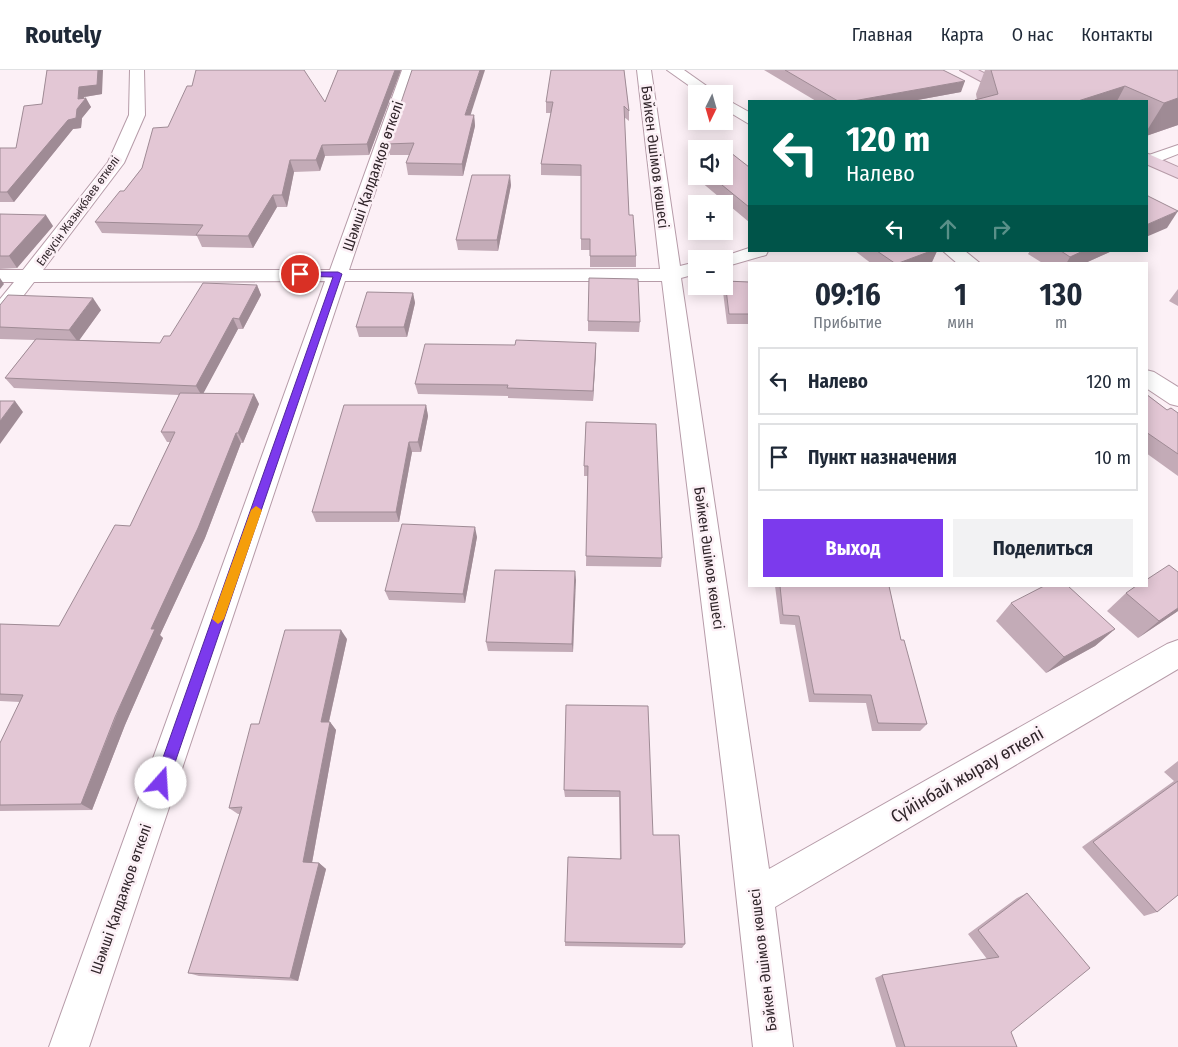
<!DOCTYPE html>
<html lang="ru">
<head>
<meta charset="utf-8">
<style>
  body { margin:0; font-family:"Fira Sans Condensed",sans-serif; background:#f2f2f3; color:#1f2937; height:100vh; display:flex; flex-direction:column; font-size:19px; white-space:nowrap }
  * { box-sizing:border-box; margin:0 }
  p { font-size:16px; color:#747a83 }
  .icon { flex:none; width:28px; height:28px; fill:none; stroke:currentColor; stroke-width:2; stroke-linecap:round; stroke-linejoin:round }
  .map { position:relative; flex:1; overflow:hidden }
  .panel { position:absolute; left:748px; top:192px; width:400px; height:325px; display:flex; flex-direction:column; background:#fff; border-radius:0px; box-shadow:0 2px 12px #0003 }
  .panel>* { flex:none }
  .guide { position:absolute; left:748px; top:30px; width:400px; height:152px; border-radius:0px; box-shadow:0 2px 12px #0003; background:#00695c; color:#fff; overflow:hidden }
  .needle { width:32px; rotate:185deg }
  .fabs { position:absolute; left:688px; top:15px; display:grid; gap:10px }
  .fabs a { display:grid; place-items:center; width:45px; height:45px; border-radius:0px; background:#fff; box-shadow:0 2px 12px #0003; font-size:25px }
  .pin { position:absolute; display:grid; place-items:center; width:42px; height:42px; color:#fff; margin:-21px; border:2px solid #fff; border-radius:50%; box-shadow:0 1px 5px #0007 }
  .me { position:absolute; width:55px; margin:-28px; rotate:19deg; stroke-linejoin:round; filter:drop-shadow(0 0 4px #0008) }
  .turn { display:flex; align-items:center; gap:18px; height:105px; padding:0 15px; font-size:22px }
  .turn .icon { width:65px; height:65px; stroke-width:2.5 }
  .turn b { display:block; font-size:35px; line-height:42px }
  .lanes { display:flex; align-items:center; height:48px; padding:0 15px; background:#0003; justify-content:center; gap:25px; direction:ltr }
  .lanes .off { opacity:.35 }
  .eta { display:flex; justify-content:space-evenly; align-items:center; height:85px; text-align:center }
  .eta b { font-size:30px; font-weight:700; line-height:35px }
  .cta { display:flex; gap:10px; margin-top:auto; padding:10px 15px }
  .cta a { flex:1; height:58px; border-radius:0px; background:#7c3aed; color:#fff; font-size:20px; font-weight:700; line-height:58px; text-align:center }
  .cta a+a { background:#f2f2f3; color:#1f2937 }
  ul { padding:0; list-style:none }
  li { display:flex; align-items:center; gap:15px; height:68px; margin:0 10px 8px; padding:0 5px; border:2px solid #e0e1e3; border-radius:0px }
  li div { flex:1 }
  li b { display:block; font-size:19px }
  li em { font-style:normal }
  header { display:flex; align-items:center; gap:30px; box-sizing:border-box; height:70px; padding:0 25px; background:#fff; border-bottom:1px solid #e0e1e3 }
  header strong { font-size:24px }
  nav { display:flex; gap:28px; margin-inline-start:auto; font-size:18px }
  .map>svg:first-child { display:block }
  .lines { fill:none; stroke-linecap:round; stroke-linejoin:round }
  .lane-casing { stroke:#b69ba8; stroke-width:2 }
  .street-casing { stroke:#b69ba8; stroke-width:2 }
  .secondary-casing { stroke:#b69ba8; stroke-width:2 }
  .lane { fill:#fff; fill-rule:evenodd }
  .street { fill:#fff; fill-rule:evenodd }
  .secondary { fill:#ebd2e0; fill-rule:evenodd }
  .wall { fill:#c3abb7 }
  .shaded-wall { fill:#9f8b95 }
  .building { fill:#e3c7d5; stroke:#9f8b95 }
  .route { fill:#7c3aed; stroke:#51269a }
  .slow { fill:#f59e0b }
  .labels { text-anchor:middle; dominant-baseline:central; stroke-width:5; stroke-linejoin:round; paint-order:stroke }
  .far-street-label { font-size:12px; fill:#30252a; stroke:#fcf0f6 }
  .street-label { font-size:15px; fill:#30252a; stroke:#fcf0f6 }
  .near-street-label { font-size:18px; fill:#30252a; stroke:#fcf0f6 }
</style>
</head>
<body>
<header>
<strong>Routely</strong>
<nav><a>Главная</a><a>Карта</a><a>О нас</a><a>Контакты</a></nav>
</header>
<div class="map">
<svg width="1178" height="977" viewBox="0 0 1178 977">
  <rect width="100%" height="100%" fill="#fcf0f6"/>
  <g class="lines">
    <g class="lane-casing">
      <polygon id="lane" points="1178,75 1178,84 1155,93 1146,93 1146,86"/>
    </g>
    <g class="street-casing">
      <g id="street">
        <polygon points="130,0 144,0 145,45 124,93 43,200 330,200 402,0 416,0 349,200 660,199 637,0 651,0 680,196 696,192 696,204 681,208 769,799 1167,574 1178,570 1178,599 775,837 793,977 753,977 726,733 662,211 345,211 89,977 49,977 325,211 34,212 7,247 0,249 0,229 14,212 0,212 0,200 23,200 108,92 129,45"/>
        <polygon points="667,0 684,0 718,24 701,24"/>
        <polygon points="724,28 749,42 749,54 724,39"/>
        <polygon points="749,178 749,181 768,181 766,185 724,197 724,189 716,189"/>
        <polygon points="943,181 965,181 981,194 958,194"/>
        <polygon points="1146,300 1154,302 1178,317 1178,336 1170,334 1146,318"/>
      </g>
    </g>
    <g class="secondary-casing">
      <g id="secondary">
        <polygon points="960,0 978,0 1034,28 1036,31 1018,31"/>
        <polygon points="1146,83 1178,97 1178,108 1146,94"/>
      </g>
    </g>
    <use href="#lane" class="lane"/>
    <use href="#street" class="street"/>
    <use href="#secondary" class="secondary"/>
  </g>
  <g class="wall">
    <polygon points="47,0 102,24 84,27 84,28 91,37 82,48 81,58 73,59 14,132 0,132 0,78 16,78 42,34"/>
    <polygon points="338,0 401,0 369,85 325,86 320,101 294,102 287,137 277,137 253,178 202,177 197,166 102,163 95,152 124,121 142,98 168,57 325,32"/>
    <polygon points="624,0 629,41 629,51 624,47 629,145 636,186 636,197 590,197 590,180 581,180 581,106 541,105 541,94 551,43 546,43 546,32"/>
    <polygon points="764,0 943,0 961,22 912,31 816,31"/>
    <polygon points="985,0 1178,0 1178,55 1146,66 1146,31 975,31 975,30 977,30 976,24"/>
    <polygon points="470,45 474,45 475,56 463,106 408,105 406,93 410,85 390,85 387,74"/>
    <polygon points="696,87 696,106 724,106 749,97 749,152 688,101 690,88"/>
    <polygon points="511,115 498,181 458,180 456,170"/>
    <polygon points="0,144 53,156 17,198 0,199"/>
    <polygon points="855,181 937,181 932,192 927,194 872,194"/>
    <polygon points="1030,181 1112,181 1083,194 1044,194 1028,184"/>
    <polygon points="725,211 749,212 749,254 727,254 723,222"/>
    <polygon points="257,215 261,225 243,259 238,259 203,323 254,324 259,334 243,373 241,373 205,468 160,565 163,568 125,655 92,740 0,741 0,673 20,632 0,631 0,554 59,556 130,456 170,372 167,372 161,362 179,325 14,318 5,308 35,270 0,269 0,235 101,240 79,270 160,273"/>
    <polygon points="1178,219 1178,236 1169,231"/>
    <polygon points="413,223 415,233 407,267 359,267 356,257"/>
    <polygon points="588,251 640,252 639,262 588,261"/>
    <polygon points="596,273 593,331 508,328 508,326 418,324 415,314 515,275"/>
    <polygon points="1146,324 1167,340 1178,343 1178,406 1146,383"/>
    <polygon points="426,335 428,346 421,382 412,382 399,452 316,452 312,442"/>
    <polygon points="586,352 662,488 661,497 586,496 588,406 584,406 584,396"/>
    <polygon points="477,467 465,533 389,530 385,521"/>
    <polygon points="575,501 573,582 488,581 486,572"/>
    <polygon points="1178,502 1178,541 1138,568 1107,541 1126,523"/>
    <polygon points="775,516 889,516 901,570 927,654 920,661 872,661 866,633 809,632 795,555 780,554"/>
    <polygon points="1011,533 1115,559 1095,576 1046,603 996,551"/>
    <polygon points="347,569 329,652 330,652 336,660 312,793 319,793 326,799 298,911 199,906 188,903 240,744 238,744 229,738 259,654"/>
    <polygon points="566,635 653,765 685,874 682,878 565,876 565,872 620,789 619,727 565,727 564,720"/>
    <polygon points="1178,691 1178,825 1157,842 1144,846 1082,777 1174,711 1164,702"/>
    <polygon points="1027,823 1011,962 1017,977 896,977 875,908 882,905 987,889 968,864 1017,828"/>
  </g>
  <g class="shaded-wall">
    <polygon points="98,0 103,0 102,24 84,27 83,31 86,28 91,37 82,48 81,58 73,59 14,132 7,122 78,29 79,17"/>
    <polygon points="395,0 401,0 369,85 367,74"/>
    <polygon points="480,0 485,0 467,56 465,45"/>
    <polygon points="965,11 961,22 912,31 853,31"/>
    <polygon points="1125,16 1117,31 1078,31"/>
    <polygon points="1178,28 1178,55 1146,66 1146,62 1164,33"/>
    <polygon points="474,45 475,56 463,106 462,94"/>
    <polygon points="322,75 325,86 320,101 316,90"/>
    <polygon points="290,90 294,102 287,137 282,125"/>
    <polygon points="510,105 511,115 498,181 497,170"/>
    <polygon points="273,125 277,137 253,178 248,166"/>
    <polygon points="1178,141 1167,158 1146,167 1146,155"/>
    <polygon points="46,145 53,156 17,198 9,186"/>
    <polygon points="931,181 937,181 932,192 927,194 896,194"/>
    <polygon points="1083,181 1112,181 1083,194 1066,194 1070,187"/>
    <polygon points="0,208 4,214 0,219"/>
    <polygon points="257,215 261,225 243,259 239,249"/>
    <polygon points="413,223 415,233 407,267 404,257"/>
    <polygon points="93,228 101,240 78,272 69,260"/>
    <polygon points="233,248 238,259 202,326 196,316"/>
    <polygon points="596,273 596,283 593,331 593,321"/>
    <polygon points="254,324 259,334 243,373 238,363"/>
    <polygon points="15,331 23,342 0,374 0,351"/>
    <polygon points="426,335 428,346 421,382 418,372"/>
    <polygon points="236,363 241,373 205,468 160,565 163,568 125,655 92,740 81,734 151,559"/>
    <polygon points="409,372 412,382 399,452 396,442"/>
    <polygon points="475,457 477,467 465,533 463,524"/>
    <polygon points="575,501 576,510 573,582 572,574"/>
    <polygon points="1178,538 1178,541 1138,568 1159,551"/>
    <polygon points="1115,559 1095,576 1046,603 1064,587"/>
    <polygon points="341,560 347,569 327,660 321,652"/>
    <polygon points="330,652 336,660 311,798 303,792"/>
    <polygon points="319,793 326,799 298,911 290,908"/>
  </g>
  <g class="building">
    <polygon points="47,0 98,0 97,15 79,17 78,29 86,28 77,39 76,48 68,50 7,122 0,122 0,78 16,78 24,36 42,34"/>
    <polygon points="196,0 304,0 325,32 338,0 395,0 367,74 322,75 316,90 290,90 282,125 273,125 248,166 196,165 203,155 95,152 120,121 124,121 142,98 153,58 168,57 187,16 192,16"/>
    <polygon points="412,0 480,0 465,45 474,45 462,94 406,93 414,73 387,74"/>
    <polygon points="551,0 624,0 629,41 624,36 629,145 633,145 636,186 590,186 590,169 581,169 581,95 541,94 553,32 546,32"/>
    <polygon points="785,0 943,0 965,11 853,31 838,31"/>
    <polygon points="991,0 1178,0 1178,28 1164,33 1125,16 1078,31 977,31 975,30 998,24"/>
    <polygon points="726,79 749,97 749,137 711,106 724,106 724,80"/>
    <polygon points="696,87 696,94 690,88"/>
    <polygon points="472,105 510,105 497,170 456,170"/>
    <polygon points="1146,123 1148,126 1178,141 1146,155"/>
    <polygon points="0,144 46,145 9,186 0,186"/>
    <polygon points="877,181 931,181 896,194"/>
    <polygon points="1061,181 1083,181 1070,187"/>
    <polygon points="589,208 638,209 640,252 588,251"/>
    <polygon points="725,211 749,212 749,244 729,244"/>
    <polygon points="203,213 257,215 239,249 233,248 196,316 5,308 36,269 160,273 164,266 170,266"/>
    <polygon points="367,222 413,223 404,257 356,257"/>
    <polygon points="8,225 93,228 69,260 0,257 0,235"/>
    <polygon points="516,270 596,273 593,321 507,318 508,315 415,314 425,274 515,275"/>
    <polygon points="180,323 254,324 238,363 236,363 198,458 151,559 155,559 115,647 81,734 0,735 0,673 23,625 0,624 0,554 59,556 115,455 130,456 175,362 161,362"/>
    <polygon points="1146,324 1167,340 1171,338 1178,343 1178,384 1146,362"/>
    <polygon points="0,331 15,331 0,351"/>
    <polygon points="344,335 426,335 418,372 409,372 396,442 312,442"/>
    <polygon points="586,352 656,354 662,488 586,486 588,396 584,396"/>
    <polygon points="402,454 475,457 463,524 385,521"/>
    <polygon points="1169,495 1178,502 1178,538 1159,551 1126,523 1136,516 1146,516 1146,510"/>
    <polygon points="495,500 575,501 572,574 486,572"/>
    <polygon points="780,516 889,516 901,570 904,570 927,654 878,653 871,625 814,624 799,546 783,545"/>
    <polygon points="1044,516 1068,516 1115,559 1064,587 1011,533"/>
    <polygon points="285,560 341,560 321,652 330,652 303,792 319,793 290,908 188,903 242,737 229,738 251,654 259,654"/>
    <polygon points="566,635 648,636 653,765 679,765 685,874 565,872 568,787 621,789 620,721 564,720"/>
    <polygon points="1178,711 1178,825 1157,842 1093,772"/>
    <polygon points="1027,823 1090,898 1011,962 1017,977 905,977 882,905 999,887 978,860"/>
  </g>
  <polygon class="route" points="300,202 338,202 342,204 168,713 166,718 161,720 156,718 154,713 333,207 297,206 297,203"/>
  <polygon class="slow" points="256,436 262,440 224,549 218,554 212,549 251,440"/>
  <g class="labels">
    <g class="far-street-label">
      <text transform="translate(78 141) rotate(-54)">Елеусін Жазықбаев өткелі</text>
    </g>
    <g class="street-label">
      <text transform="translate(655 87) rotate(83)">Бәйкен Әшімов көшесі</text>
      <text transform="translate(373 106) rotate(-71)">Шәмші Қалдаяқов өткелі</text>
      <text transform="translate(709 488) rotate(82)">Бәйкен Әшімов көшесі</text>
      <text transform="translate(121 829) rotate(-71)">Шәмші Қалдаяқов өткелі</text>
      <text transform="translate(763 890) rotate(-97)">Бәйкен Әшімов көшесі</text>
    </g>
    <g class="near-street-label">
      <text transform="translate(967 705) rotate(-30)">Сүйінбай жырау өткелі</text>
    </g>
  </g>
</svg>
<div class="fabs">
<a><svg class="needle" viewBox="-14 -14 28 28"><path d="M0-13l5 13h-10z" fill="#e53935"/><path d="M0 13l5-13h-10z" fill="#747a83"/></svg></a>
<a><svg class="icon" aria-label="sound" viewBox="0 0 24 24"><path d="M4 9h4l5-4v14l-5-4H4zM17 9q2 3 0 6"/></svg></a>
<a>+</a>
<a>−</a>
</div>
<div class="pin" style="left:300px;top:204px;background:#d93025"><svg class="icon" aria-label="arrive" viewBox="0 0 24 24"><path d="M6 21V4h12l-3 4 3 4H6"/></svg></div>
<svg class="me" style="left:161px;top:713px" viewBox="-20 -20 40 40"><circle r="19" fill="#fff"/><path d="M0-13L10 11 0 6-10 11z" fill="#7c3aed"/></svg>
<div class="guide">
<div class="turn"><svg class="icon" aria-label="left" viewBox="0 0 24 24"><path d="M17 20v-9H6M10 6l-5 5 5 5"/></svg><div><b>120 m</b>Налево</div></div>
<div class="lanes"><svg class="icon" aria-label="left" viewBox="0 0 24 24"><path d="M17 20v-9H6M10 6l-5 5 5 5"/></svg><svg class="icon off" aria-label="ahead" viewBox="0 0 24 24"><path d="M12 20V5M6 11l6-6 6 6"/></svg><svg class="icon off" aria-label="right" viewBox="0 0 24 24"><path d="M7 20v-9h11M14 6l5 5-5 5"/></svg></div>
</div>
<section class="panel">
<div class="eta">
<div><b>09:16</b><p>Прибытие</p></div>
<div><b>1</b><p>мин</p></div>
<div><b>130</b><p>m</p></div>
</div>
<ul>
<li><svg class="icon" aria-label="left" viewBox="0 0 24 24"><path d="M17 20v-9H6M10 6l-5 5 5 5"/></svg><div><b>Налево</b></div><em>120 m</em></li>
<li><svg class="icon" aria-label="arrive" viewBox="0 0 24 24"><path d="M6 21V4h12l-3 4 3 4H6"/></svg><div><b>Пункт назначения</b></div><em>10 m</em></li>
</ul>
<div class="cta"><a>Выход</a><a>Поделиться</a></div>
</section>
</div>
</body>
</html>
